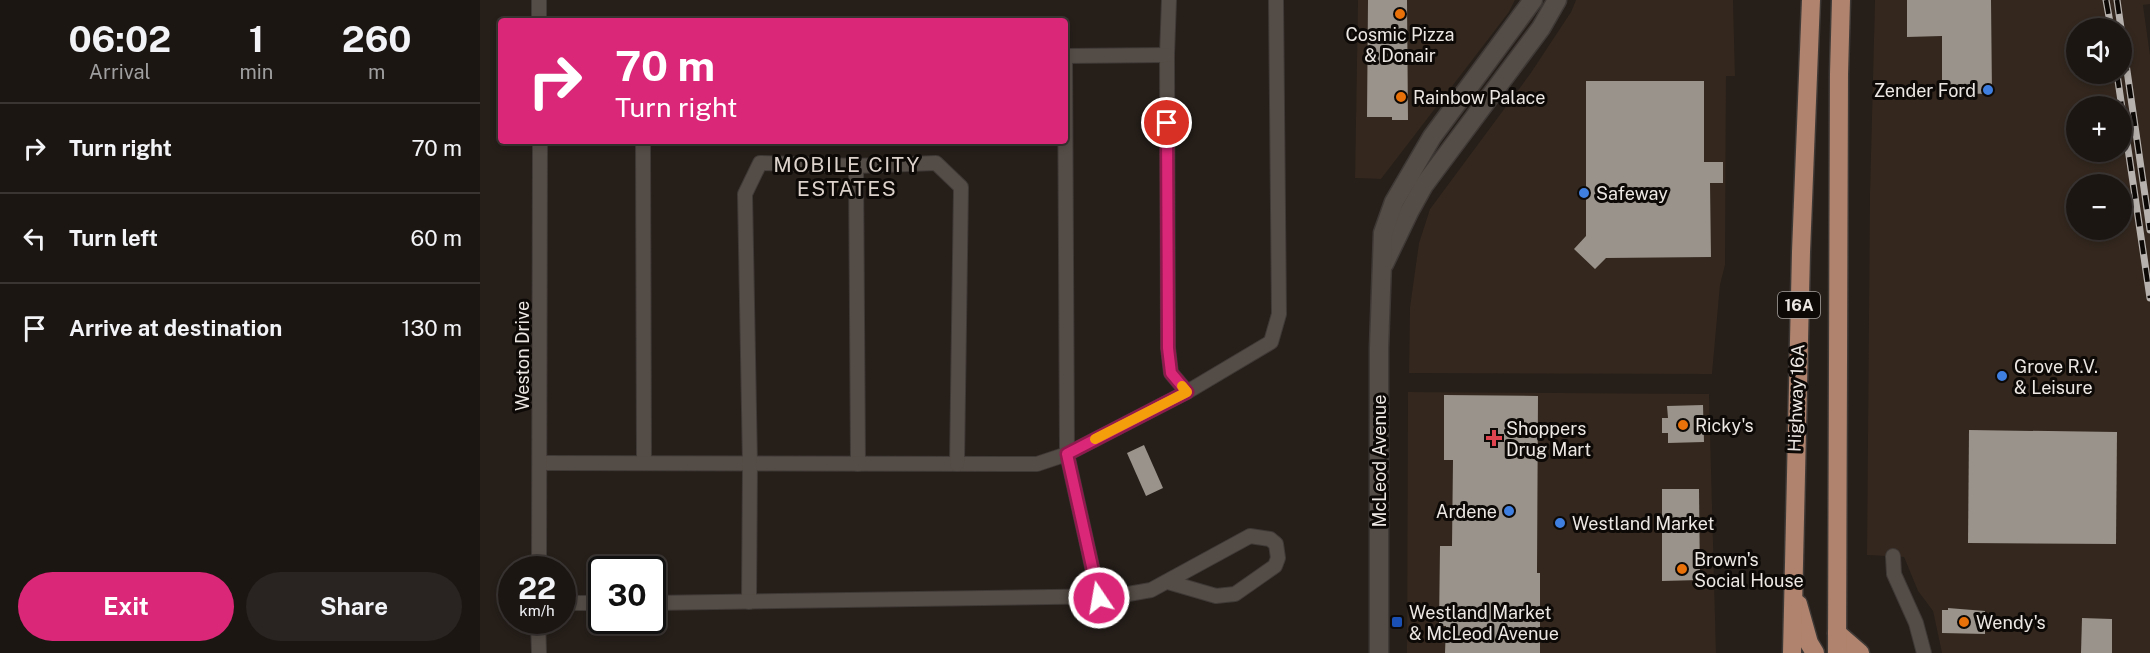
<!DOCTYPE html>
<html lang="en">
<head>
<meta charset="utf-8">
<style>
  body { margin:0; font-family:"Public Sans",sans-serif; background:#292321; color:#f1f3f6; height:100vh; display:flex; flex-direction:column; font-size:22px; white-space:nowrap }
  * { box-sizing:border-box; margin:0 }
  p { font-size:20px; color:#a09fa0 }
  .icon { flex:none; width:33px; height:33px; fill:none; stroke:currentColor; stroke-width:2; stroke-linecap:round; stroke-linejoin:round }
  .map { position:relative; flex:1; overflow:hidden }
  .sheet { display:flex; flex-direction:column; background:#1c1613; width:480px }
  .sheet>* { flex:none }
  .guide { position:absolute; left:18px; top:18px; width:570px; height:126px; border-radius:6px; box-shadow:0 3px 9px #0003,0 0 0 2px #3a3533; background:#db2777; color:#fff; overflow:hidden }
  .buttons { position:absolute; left:1586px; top:18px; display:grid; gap:12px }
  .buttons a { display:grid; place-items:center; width:66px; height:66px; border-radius:50%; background:#1c1613; box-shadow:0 3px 9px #0003,0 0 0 2px #3a3533; font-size:30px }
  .speed { position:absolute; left:18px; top:556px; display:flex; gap:12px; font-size:30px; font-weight:700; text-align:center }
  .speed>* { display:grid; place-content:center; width:78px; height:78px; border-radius:50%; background:#1c1613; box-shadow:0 3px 9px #0003,0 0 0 2px #3a3533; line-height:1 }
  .speed small { font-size:15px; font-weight:400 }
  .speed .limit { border:3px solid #111; border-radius:9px; background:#fff; color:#111 }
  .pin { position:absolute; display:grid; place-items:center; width:51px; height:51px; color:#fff; margin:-26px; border:3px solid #fff; border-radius:50%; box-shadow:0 2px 6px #0007 }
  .me { position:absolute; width:66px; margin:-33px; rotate:348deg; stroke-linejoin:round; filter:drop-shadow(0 0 4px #0008) }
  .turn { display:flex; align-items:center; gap:21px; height:126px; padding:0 18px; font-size:27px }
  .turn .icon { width:78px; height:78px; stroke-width:2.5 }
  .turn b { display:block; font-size:42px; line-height:51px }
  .eta { display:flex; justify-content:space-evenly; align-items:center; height:102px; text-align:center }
  .eta b { font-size:36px; font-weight:700; line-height:42px }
  .button { display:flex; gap:12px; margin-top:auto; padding:12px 18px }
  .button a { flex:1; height:69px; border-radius:36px; background:#db2777; color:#fff; font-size:24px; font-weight:700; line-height:69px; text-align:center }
  .button a+a { background:#292321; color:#f1f3f6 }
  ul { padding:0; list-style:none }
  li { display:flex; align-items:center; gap:18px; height:90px; padding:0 18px; border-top:2px solid #3a3533 }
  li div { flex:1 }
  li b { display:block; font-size:22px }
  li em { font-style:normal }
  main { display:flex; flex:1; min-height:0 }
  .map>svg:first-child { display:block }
  .built { fill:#33271e; fill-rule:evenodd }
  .building { fill:#9a938b }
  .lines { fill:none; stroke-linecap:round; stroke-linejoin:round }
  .street-casing { stroke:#3f3936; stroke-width:16 }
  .secondary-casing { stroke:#3f3936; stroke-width:21 }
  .primary-casing { stroke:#3f3936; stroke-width:21 }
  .street { stroke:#544c46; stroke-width:14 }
  .secondary { stroke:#544c46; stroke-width:18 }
  .primary { stroke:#af836d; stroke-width:18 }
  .rail-casing { stroke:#b8b2ae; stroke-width:7 }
  .rail { stroke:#0c0907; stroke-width:4.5; stroke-dasharray:14; stroke-linecap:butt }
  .route-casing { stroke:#8e194d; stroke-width:15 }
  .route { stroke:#db2777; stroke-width:10 }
  .slow { stroke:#f59e0b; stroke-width:10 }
  .food-dot { fill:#e8710a; stroke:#0c0907; stroke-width:2 }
  .shop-dot { fill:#3f7fe0; stroke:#0c0907; stroke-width:2 }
  .health-dot { fill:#e0444e; stroke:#0c0907; stroke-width:2 }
  .transit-dot { fill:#1a4fb4; stroke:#0c0907; stroke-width:2 }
  .labels { text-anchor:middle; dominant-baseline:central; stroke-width:6; stroke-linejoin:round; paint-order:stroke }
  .shield { fill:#0c0907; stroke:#a9a4a1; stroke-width:1.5 }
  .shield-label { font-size:16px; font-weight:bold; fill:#ece7e3 }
  .poi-label { font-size:18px; fill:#ece7e3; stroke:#0c0907; text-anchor:start }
  .street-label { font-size:18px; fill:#ece7e3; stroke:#0c0907 }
  .quarter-label { font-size:21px; letter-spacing:1.5px; fill:#dcd2cb; stroke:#0c0907 }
</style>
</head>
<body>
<main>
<section class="sheet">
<div class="eta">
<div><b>06:02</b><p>Arrival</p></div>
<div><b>1</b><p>min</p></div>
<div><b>260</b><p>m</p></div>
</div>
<ul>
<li><svg class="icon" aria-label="right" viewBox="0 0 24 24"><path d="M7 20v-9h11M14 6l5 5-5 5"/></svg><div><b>Turn right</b></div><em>70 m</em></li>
<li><svg class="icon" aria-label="left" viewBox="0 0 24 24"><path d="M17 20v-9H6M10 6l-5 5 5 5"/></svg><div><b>Turn left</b></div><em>60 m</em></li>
<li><svg class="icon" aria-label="arrive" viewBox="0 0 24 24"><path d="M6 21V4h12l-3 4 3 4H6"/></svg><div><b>Arrive at destination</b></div><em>130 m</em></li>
</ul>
<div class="button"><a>Exit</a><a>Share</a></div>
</section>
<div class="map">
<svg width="1670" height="653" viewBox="0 0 1670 653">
  <rect width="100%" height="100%" fill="#251e19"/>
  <g class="built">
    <polygon points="878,0 1035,0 1029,12 901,179 875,178"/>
    <polygon points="1096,0 1253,0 1255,76 1246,76 1245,265 1240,285 1232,374 929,373 930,307 939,243 950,209 1050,74 1091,12"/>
    <path d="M1395,0H1670V4L1663,5L1670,55V653H1462L1453,611L1438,591L1424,557L1387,555L1390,193ZM1596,28H1641V74H1596ZM1596,106H1641V152H1596ZM1596,184H1641V230H1596Z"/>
    <polygon points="928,392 1229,394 1236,653 927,653"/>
  </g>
  <g class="building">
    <polygon points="888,0 927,0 928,120 912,120 912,117 887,117"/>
    <polygon points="1427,0 1511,0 1512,94 1462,93 1462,36 1427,37"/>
    <polygon points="1106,81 1224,81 1224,162 1243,162 1243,183 1230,183 1231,257 1126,258 1115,269 1094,249 1106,236"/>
    <polygon points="964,395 1058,396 1057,573 1060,573 1060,653 965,653 966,626 959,626 960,546 972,546 973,460 964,460"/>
    <polygon points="1223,405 1224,442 1188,443 1188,433 1182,433 1182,418 1188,418 1187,406"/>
    <polygon points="1489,430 1637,432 1636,544 1488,543"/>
    <polygon points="664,445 683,488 666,496 647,453"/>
    <polygon points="1182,489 1219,489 1220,580 1182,581"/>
    <polygon points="1468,608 1505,611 1505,634 1462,633 1462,610 1468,610"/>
    <polygon points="1602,618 1632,619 1632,653 1601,653"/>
  </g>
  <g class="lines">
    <g class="street-casing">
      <g id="street">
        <polyline points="59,0 59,21"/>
        <polyline points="689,0 687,55 688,348 691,373 707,392"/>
        <polyline points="585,56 587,454 619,598"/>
        <polyline points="585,56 687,55"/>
        <polyline points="163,141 164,462"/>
        <polyline points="376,166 378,464"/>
        <polyline points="60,463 557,464 587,454 707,392 791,342 799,314 796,0"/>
        <polyline points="1413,556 1414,574 1436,623 1444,653"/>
        <polyline points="59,570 60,141"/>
        <polyline points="269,602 270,464 265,194 280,163 376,166 456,163 481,187 477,464"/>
        <polyline points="82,603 122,603"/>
        <polyline points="172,603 637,596 671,590 770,536 790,539 796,544 798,558 795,566 755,594 736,596 688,582"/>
        <polyline points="58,621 59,653"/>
      </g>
    </g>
    <g class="secondary-casing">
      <g id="secondary">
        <polyline points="904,264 929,212 944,185 1061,28 1077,0"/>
        <polyline points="899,653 899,348 903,233 914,202 952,137 1053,0"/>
      </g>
    </g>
    <g class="primary-casing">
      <g id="primary">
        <polyline points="1318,604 1329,643 1335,653"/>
        <polyline points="1357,633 1380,653"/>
        <polyline points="1312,653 1321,252 1331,0"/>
        <polyline points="1357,653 1359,74 1361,0"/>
      </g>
    </g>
    <use href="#street" class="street"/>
    <use href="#secondary" class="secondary"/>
    <use href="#primary" class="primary"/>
    <g class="rail-casing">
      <g id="rail">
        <polyline points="1626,0 1631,28"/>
        <polyline points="1637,0 1641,28"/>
        <polyline points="1641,29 1670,230"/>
        <polyline points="1637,74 1670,298"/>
      </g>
    </g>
    <use href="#rail" class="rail"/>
  </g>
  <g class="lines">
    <g class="route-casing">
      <polyline id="route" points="619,598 587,454 707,392 691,373 688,348 687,123"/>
    </g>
    <use href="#route" class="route"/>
    <polyline class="slow" points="615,439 707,392 702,386"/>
  </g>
  <g class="food-dot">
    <circle cx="920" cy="14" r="6"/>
    <circle cx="921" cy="97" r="6"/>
    <circle cx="1203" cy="425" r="6"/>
    <circle cx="1202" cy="569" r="6"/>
    <circle cx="1484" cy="622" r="6"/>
  </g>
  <g class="shop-dot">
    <circle cx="1508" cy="90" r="6"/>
    <circle cx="1104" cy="193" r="6"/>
    <circle cx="1522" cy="376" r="6"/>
    <circle cx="1029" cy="511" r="6"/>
    <circle cx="1080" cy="523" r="6"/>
  </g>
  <path class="health-dot" d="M1011 429h6v6h6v6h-6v6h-6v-6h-6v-6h6z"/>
  <rect class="transit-dot" x="911" y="616" width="12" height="12" rx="3"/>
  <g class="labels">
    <rect class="shield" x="1298" y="292" width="42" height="26" rx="4.5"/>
    <g class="shield-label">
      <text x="1319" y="305">16A</text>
    </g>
    <g class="poi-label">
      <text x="920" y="34" text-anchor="middle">Cosmic Pizza<tspan x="920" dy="21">&amp; Donair</tspan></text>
      <text x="1496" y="90" text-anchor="end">Zender Ford</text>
      <text x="933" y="97">Rainbow Palace</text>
      <text x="1116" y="193">Safeway</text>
      <text x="1534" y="366">Grove R.V.<tspan x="1534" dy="21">&amp; Leisure</tspan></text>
      <text x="1215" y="425">Ricky's</text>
      <text x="1026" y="428">Shoppers<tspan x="1026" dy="21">Drug Mart</tspan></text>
      <text x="1017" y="511" text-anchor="end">Ardene</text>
      <text x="1092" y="523">Westland Market</text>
      <text x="1214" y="559">Brown's<tspan x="1214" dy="21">Social House</tspan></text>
      <text x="929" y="612">Westland Market<tspan x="929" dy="21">&amp; McLeod Avenue</tspan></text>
      <text x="1496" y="622">Wendy's</text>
    </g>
    <g class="street-label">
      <text transform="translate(42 356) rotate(-90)">Weston Drive</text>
      <text transform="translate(1316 398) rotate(-88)">Highway 16A</text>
      <text transform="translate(899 461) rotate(-90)">McLeod Avenue</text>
    </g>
    <g class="quarter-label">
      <text x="367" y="164">MOBILE CITY<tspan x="367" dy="24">ESTATES</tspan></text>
    </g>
  </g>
</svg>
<div class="buttons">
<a><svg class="icon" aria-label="sound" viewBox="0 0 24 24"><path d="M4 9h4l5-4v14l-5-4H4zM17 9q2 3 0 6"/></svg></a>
<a>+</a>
<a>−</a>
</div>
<div class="speed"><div>22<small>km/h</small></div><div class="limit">30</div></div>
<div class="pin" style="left:687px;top:123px;background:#d93025"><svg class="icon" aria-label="arrive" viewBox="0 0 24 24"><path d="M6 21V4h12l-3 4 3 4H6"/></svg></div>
<svg class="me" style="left:619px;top:598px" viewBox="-20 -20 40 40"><circle r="17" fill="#db2777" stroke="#fff" stroke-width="3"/><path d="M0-11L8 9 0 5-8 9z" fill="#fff"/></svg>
<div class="guide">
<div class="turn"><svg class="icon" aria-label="right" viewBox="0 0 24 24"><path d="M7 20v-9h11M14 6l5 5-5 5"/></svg><div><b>70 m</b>Turn right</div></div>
</div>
</div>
</main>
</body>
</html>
